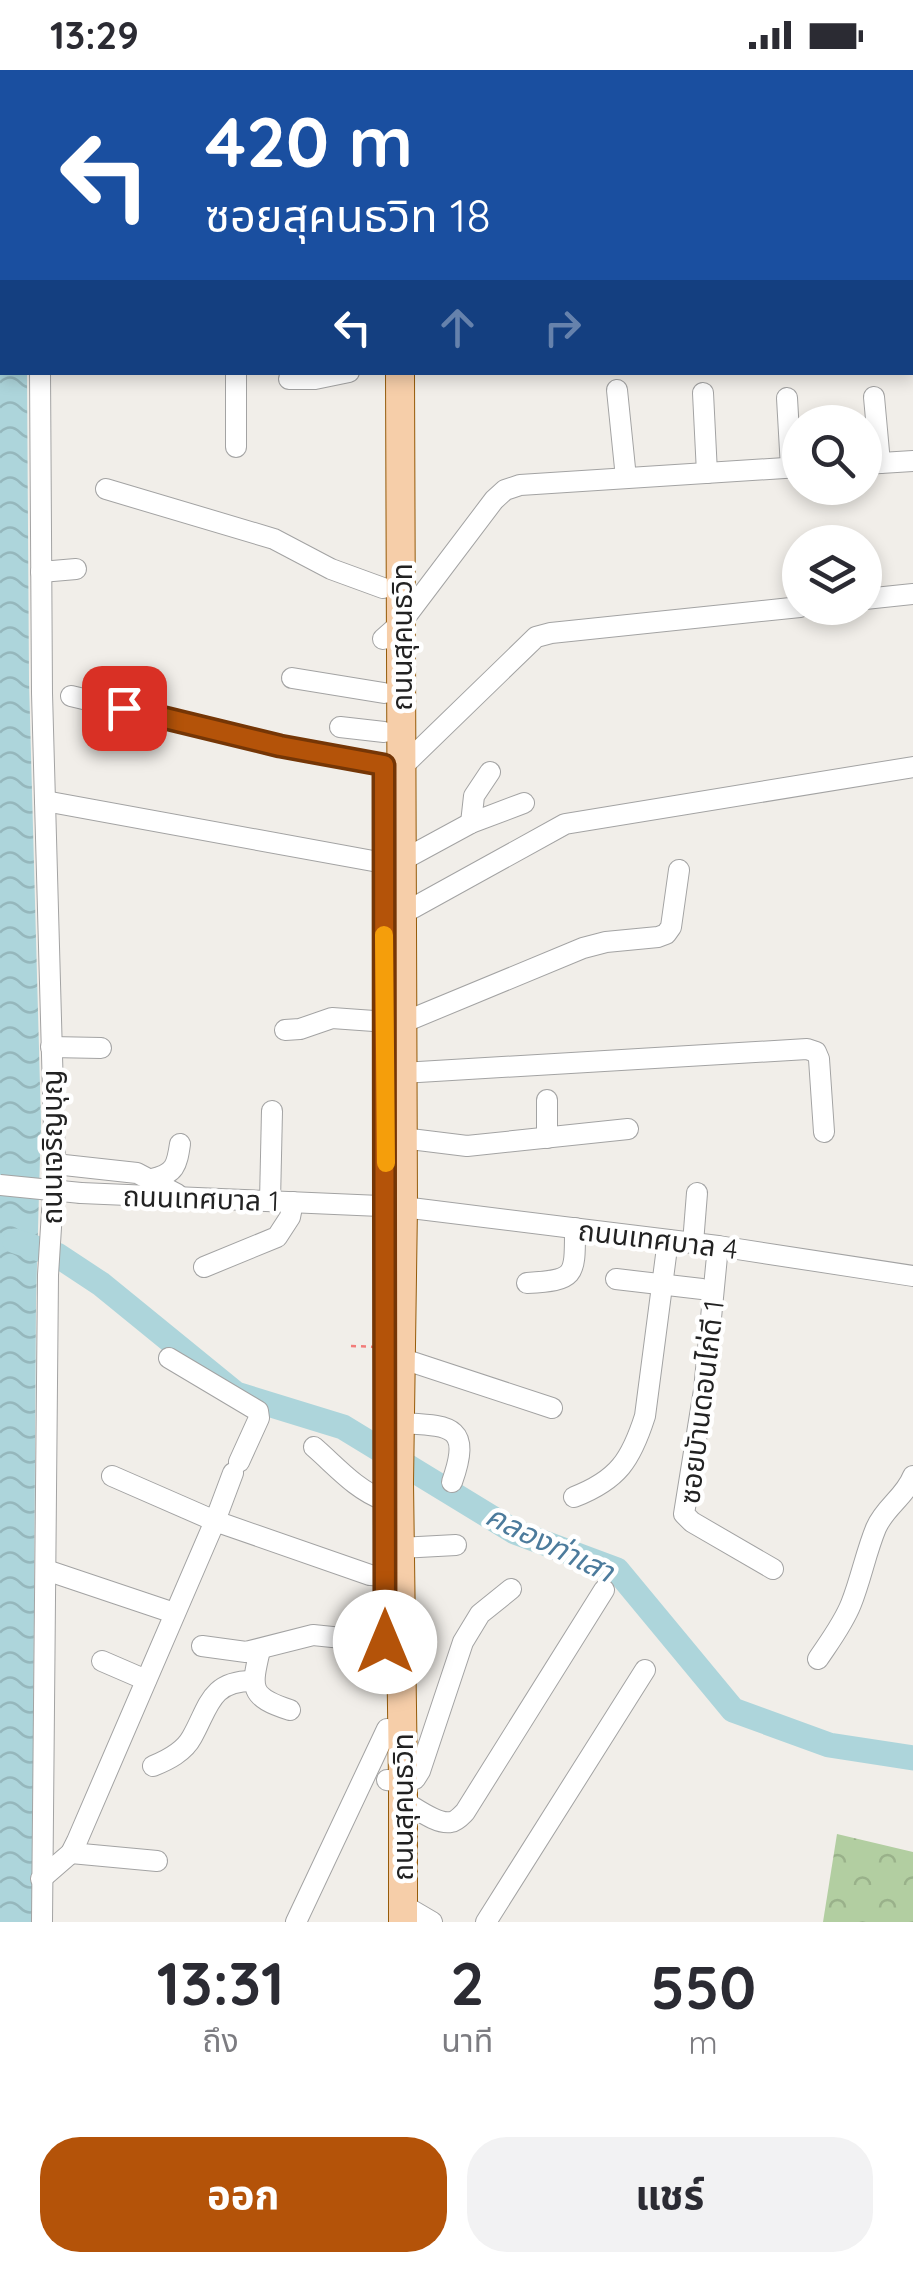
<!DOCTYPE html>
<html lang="th">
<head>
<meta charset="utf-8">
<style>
  body { margin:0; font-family:Quicksand,"Noto Sans Thai",sans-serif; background:#f2f2f3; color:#2b2b33; height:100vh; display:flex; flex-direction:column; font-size:38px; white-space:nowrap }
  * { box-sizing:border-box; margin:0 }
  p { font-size:32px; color:#7c7c81 }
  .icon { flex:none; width:55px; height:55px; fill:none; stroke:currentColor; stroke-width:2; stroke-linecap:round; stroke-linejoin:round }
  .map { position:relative; height:1852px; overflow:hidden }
  .drawer { display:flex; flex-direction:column; background:#fff; flex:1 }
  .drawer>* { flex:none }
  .guide { position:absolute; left:0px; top:0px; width:915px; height:305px; box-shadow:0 5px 15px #0003; background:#1a4fa0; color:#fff; overflow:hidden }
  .tools { position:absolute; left:782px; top:335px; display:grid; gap:20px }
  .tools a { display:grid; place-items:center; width:100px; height:100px; border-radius:50%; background:#fff; box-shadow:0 5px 15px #0003; font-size:50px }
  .pin { position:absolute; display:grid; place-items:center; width:85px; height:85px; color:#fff; margin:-42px; border-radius:20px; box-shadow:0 5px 15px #0006 }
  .me { position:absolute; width:110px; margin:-55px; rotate:0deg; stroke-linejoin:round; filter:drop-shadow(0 0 8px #0008) }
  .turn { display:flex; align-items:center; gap:35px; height:210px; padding:0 40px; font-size:45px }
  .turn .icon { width:130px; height:130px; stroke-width:2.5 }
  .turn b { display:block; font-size:70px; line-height:85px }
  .lanes { display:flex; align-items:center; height:95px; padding:0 40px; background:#0003; justify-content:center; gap:50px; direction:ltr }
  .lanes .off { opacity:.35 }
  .eta { display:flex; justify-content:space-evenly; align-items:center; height:170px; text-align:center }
  .eta b { font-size:60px; font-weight:700; line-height:70px }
  .action { display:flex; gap:20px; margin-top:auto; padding:20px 40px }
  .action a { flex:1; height:115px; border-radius:40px; background:#b45309; color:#fff; font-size:40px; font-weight:700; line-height:115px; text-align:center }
  .action a+a { background:#f2f2f3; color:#2b2b33 }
  .status { display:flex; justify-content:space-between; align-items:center; height:70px; padding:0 50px; background:#fff; direction:ltr }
  .status svg { height:28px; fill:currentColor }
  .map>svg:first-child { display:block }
  .forest { fill:url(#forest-crowns) }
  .water { fill:url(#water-waves) }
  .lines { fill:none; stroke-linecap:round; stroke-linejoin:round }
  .canal { stroke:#add5db; stroke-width:15 }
  .river { stroke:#add5db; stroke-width:25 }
  .minor-casing { stroke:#a3a3a3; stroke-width:22 }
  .major-casing { stroke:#955b0a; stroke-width:30 }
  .path { stroke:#f27c7a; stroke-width:2.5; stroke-dasharray:5 5; stroke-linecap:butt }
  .minor { stroke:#fff; stroke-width:20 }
  .major { stroke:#f6cea9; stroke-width:28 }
  .minor-bridge-casing { stroke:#a3a3a3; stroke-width:22; stroke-linecap:butt }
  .minor-bridge { stroke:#fff; stroke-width:20 }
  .route-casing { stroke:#753606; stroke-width:25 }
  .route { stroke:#b45309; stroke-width:18 }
  .slow { stroke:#f59e0b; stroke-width:18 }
  .labels { text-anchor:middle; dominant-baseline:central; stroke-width:9; stroke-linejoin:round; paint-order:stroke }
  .street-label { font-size:28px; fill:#222; stroke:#fff }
  .water-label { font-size:30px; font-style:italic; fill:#4c7b9c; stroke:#fff }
</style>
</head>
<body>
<div class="status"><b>13:29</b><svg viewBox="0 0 49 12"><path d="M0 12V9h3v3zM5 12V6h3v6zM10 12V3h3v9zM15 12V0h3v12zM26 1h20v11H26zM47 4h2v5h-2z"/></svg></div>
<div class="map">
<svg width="913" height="1852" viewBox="0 0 913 1852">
  <defs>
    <pattern id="forest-crowns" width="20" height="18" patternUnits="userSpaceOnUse" patternTransform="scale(2.5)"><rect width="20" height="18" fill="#b2cea1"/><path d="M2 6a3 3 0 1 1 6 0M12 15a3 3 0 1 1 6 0" fill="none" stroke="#99b18a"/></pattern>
    <pattern id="water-waves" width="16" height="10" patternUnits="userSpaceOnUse" patternTransform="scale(2.5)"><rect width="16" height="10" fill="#add5db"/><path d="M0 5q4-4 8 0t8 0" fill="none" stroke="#95b7bc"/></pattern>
  </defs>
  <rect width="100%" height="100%" fill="#f1eee9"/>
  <polygon class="forest" points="837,1764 913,1782 913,1852 823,1852"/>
  <polygon class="water" points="0,0 33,0 33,2 2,2 2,302 27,303 29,611 41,1052 36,1231 32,1852 0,1852"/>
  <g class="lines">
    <g class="canal">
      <polyline points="782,0 793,2"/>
      <polyline points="912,30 913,30"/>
    </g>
    <polyline class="river" points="15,1171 57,1185 101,1214 236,1324 343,1357 515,1462 617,1500 733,1640 829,1675 913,1688"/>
    <g class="minor-casing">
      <g id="minor">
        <polyline points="712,0 723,2"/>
        <polyline points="54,2 54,0"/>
        <polyline points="912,47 913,47"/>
        <polyline points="40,302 42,623 55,1094 48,1205 42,1852"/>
        <polyline points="289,309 315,309 349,302"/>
        <polyline points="617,320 626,408"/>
        <polyline points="703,323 707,403"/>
        <polyline points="874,327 880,393"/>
        <polyline points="787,328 791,398"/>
        <polyline points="236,377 236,302"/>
        <polyline points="865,394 913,391"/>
        <polyline points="106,419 274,469 331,499 383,518"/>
        <polyline points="41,502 76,499"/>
        <polyline points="865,529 913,524"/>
        <polyline points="383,569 401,553 494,430 505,420 520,415 800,397"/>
        <polyline points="292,608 384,623"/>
        <polyline points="71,626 280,676 384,695"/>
        <polyline points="340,657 384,662"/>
        <polyline points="401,698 536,567 551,563 800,537"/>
        <polyline points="45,731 384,793 401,791 471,753 524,733"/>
        <polyline points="471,753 474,726 490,702"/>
        <polyline points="402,844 565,754 913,697"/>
        <polyline points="285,960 300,959 332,948 402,953 583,878 606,872 658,867 666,864 671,857 679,800"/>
        <polyline points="51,977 101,978"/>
        <polyline points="402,1003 807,979 816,982 819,989 824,1062"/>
        <polyline points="547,1030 547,1068"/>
        <polyline points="386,1066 467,1076 628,1059"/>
        <polyline points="55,1094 137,1103 177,1124"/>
        <path d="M152,1109C175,1104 177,1095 180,1074"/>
        <polyline points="81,1123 403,1137 718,1176 913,1206"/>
        <polyline points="270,1131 272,1041"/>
        <polyline points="693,1173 697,1123"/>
        <polyline points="718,1176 704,1320 684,1444 692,1452 773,1499"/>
        <polyline points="204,1197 277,1167 290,1147 293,1132"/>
        <polyline points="616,1209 702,1219"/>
        <path d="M527,1213C576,1210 575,1207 575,1158"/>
        <polyline points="169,1288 258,1341 259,1348 239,1392"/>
        <polyline points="400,1288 552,1338"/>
        <path d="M399,1353C448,1356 473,1353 452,1412"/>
        <path d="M314,1377C336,1396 356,1420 384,1430"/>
        <polyline points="112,1406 215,1451 233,1403"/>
        <path d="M574,1427C618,1410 631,1390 645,1346L668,1170"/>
        <polyline points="400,1478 456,1475"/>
        <polyline points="46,1500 174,1543"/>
        <polyline points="202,1576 246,1582 313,1565 400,1574"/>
        <path d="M260,1580C251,1618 249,1627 290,1640"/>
        <path d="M818,1589C830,1571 843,1554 851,1534C861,1509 866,1482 876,1458C885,1437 905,1427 913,1406"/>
        <polyline points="102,1591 146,1610"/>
        <path d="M153,1696C168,1690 184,1682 192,1667C209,1637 210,1611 252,1611"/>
        <polyline points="387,1710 403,1712 415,1709 420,1701 463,1572 480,1544 511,1519"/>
        <path d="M403,1731C416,1738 437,1755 451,1752C457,1751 461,1746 465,1742L604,1520"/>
        <polyline points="71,1783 157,1791"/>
        <polyline points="41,1809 71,1783 77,1771 215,1451 370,1505 400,1507"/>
        <polyline points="403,1835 432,1852"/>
        <polyline points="296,1852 387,1659"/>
        <polyline points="486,1852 645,1600"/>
      </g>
    </g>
    <g class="major-casing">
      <g id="major">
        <polyline points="381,0 381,2"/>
        <polyline points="400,302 403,1137 399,1413 403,1712 403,1852"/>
      </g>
    </g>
    <polyline class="path" points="351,1276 379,1277"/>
    <use href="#minor" class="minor"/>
    <use href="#major" class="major"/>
    <g class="minor-bridge-casing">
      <polyline id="minor-bridge" points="0,1115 81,1123"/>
    </g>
    <use href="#minor-bridge" class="minor-bridge"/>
  </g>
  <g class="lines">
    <g class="route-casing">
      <polyline id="route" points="124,638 280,676 384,695 385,1572"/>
    </g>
    <use href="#route" class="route"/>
    <polyline class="slow" points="384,865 386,1093"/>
  </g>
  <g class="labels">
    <g class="street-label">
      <text transform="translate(401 567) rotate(-90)">ถนนสุคนธวิท</text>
      <text transform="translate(51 1077) rotate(-90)">ถนนเจริญบุญ</text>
      <text transform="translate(201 1128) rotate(2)">ถนนเทศบาล 1</text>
      <text transform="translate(658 1169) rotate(7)">ถนนเทศบาล 4</text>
      <text transform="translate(701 1332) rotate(-83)">ซอยบัานดอนไก่ดี 1</text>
      <text transform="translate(402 1737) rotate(-90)">ถนนสุคนธวิท</text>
    </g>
    <g class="water-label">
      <text transform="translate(550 1473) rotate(26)">คลองท่าเสา</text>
    </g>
  </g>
</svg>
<div class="tools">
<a><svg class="icon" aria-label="search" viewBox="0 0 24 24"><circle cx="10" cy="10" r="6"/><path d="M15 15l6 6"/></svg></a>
<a><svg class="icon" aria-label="layers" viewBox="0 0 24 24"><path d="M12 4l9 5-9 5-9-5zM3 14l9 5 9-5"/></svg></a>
</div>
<div class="pin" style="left:124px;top:638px;background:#d93025"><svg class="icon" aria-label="arrive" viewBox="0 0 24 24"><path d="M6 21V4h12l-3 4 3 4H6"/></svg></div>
<svg class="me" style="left:385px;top:1572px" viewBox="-20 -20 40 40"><circle r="19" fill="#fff"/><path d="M0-13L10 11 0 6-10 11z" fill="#b45309"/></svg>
<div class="guide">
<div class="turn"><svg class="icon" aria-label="left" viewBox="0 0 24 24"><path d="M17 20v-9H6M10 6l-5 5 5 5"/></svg><div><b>420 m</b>ซอยสุคนธวิท 18</div></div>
<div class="lanes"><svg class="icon" aria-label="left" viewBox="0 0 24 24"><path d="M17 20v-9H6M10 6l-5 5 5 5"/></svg><svg class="icon off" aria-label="ahead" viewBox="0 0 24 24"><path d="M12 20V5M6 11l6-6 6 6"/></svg><svg class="icon off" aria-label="right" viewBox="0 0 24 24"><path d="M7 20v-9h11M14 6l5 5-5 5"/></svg></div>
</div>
</div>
<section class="drawer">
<div class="eta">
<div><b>13:31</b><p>ถึง</p></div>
<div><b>2</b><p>นาที</p></div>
<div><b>550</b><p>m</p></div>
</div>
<div class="action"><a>ออก</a><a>แชร์</a></div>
</section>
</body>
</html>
